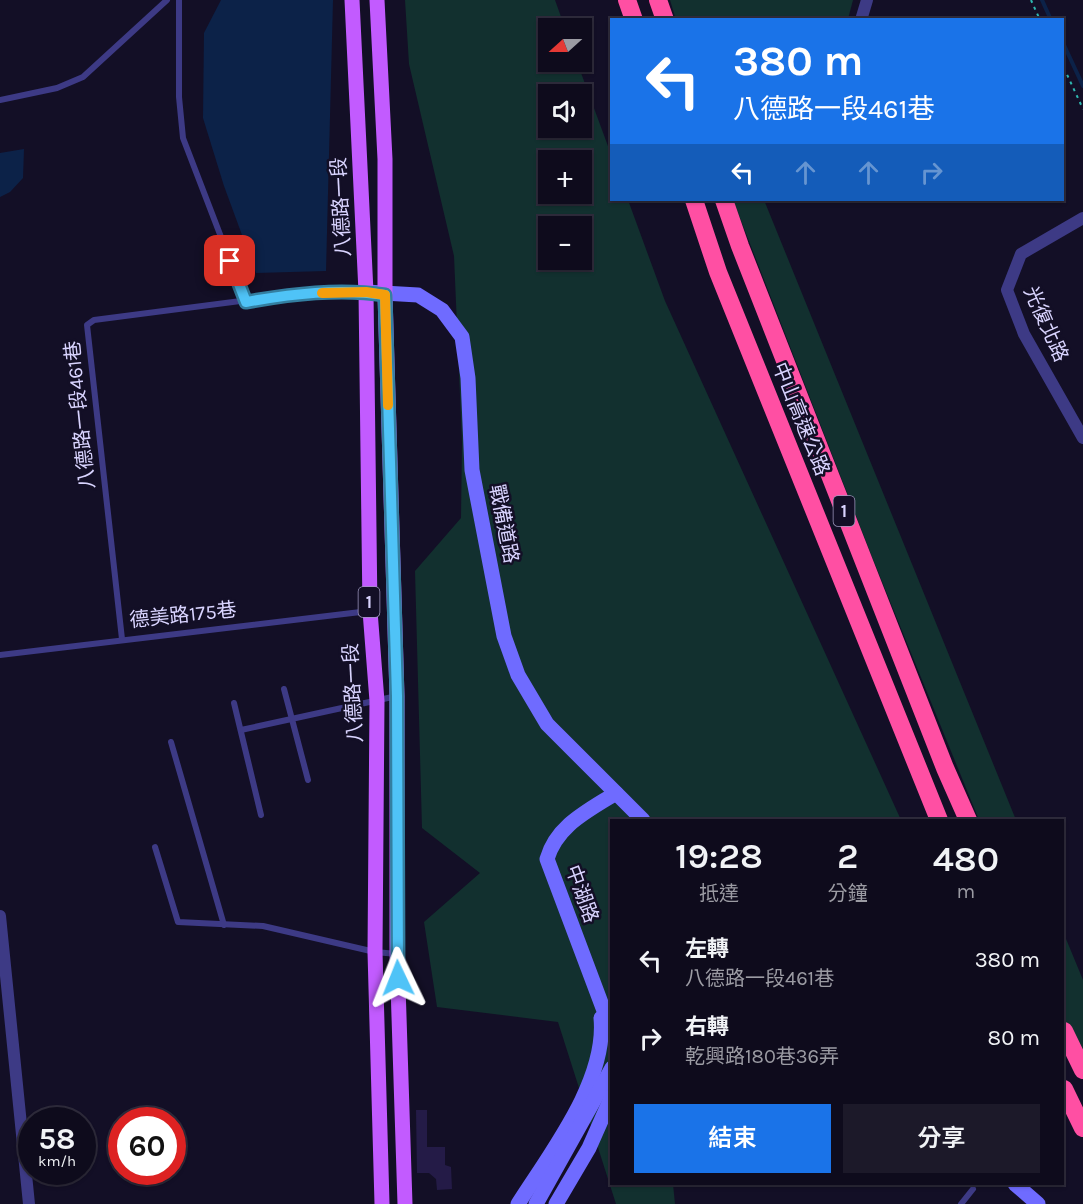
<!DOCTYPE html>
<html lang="zh-TW">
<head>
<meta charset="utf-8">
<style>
  body { margin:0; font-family:Karla,"Noto Sans TC",sans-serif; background:#1c1929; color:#f1f3f6; height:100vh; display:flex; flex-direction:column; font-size:22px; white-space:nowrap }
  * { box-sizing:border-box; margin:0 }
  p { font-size:20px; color:#9b9ba3 }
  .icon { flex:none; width:33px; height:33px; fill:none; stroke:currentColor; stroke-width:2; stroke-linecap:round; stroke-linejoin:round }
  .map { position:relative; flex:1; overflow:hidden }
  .panel { position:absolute; left:610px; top:819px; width:454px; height:366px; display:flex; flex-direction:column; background:#0e0b1c; border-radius:0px; box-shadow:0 2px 4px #0004,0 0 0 2px #2e2b3b }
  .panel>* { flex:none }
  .hud { position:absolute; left:610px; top:18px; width:454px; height:183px; border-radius:0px; box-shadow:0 2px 4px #0004,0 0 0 2px #2e2b3b; background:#1a73e8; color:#fff; overflow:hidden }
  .needle { width:39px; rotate:249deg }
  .buttons { position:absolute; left:538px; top:18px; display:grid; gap:12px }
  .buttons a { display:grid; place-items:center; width:54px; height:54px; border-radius:0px; background:#0e0b1c; box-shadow:0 2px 4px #0004,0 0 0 2px #2e2b3b; font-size:30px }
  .speed { position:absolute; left:18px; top:1107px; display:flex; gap:12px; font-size:30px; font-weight:700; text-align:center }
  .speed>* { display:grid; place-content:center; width:78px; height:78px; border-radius:50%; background:#0e0b1c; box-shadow:0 2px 4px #0004,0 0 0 2px #2e2b3b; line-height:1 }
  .speed small { font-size:15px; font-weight:400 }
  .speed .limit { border:9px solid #d22; background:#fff; color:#111 }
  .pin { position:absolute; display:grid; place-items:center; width:51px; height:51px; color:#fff; margin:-26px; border-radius:12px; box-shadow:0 3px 9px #0006 }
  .me { position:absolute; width:66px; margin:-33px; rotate:358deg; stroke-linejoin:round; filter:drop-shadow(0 0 4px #0008) }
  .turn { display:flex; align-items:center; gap:21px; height:126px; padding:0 24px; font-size:27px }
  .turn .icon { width:78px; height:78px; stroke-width:2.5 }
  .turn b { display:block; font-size:42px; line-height:51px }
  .lanes { display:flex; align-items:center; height:57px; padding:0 24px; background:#0003; justify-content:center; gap:30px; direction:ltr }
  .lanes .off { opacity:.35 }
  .eta { display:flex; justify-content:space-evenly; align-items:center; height:102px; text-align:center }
  .eta b { font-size:36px; font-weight:600; line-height:42px }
  .primary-button { display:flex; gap:12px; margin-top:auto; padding:12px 24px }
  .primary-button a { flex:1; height:69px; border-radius:0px; background:#1a73e8; color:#fff; font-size:24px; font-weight:600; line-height:69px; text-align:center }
  .primary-button a+a { background:#1c1929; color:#f1f3f6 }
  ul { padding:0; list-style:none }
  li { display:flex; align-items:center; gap:18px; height:78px; padding:0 24px }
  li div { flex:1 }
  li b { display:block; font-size:22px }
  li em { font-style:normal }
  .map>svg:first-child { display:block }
  .green { fill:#12302f; fill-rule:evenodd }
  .water { fill:#0c2248 }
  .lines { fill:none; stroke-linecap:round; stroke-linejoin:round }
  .stream { stroke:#0c2248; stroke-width:4 }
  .building { fill:#241b47 }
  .path { stroke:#2fb8b0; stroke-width:2; stroke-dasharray:3 4.5; stroke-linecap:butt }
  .lane { stroke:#3d3a85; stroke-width:6 }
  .street { stroke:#3d3a85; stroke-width:12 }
  .secondary { stroke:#6f6bff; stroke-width:15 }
  .primary { stroke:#c25bff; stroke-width:15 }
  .highway { stroke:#ff4fa3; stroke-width:18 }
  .route-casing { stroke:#337fa1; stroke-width:15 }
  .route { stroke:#4fc3f7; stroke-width:10 }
  .slow { stroke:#f59e0b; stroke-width:10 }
  .labels { text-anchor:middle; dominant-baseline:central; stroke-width:5; stroke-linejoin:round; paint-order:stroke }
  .shield { fill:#130f26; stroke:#9e99be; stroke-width:1.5 }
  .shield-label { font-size:18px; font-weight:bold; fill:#d9d4ff }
  .street-label { font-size:20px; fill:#d9d4ff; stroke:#130f26 }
</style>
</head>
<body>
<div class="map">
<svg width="1083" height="1204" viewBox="0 0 1083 1204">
  <rect width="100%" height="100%" fill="#130f26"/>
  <g class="green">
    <path d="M405,0H555L565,28H549V62H577L612,157V200H628L665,301L901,820H612V1184H673L675,1204H616L558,1022L437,1007L424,922L480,873L422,828L415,571L461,518L462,442L454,256L409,64ZM549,94H582V128H549ZM549,160H582V194H549ZM549,226H582V260H549Z"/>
    <polygon points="670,0 853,0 848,19 676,20"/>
    <polygon points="733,200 764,200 1016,820 979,820 872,557"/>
    <polygon points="1064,934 1083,980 1083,1064 1064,1026"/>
  </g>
  <g class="water">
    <polygon points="221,0 333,0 326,271 256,273 224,186 203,118 204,33"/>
    <polygon points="24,149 23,178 10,192 0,197 0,153"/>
  </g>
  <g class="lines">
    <g class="stream">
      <polyline points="1042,0 1051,20"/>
      <polyline points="1064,45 1083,86"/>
    </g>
  </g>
  <polygon class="building" points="416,1110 427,1110 427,1147 445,1147 445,1165 451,1167 452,1189 437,1190 436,1179 429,1173 417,1173"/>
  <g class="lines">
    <g class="path">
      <polyline points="1031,0 1040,20"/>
      <polyline points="1064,68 1083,109"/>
    </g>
    <g class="lane">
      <polyline points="179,0 179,97 183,138 246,302"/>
      <polyline points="0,100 57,88 83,77 167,0"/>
      <polyline points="122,639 87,325 94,320 295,294 365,292"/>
      <polyline points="0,655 369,611"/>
      <polyline points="284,689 308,780"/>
      <polyline points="234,703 261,815"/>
      <polyline points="241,730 397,696"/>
      <polyline points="171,742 224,925"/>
      <polyline points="155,847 178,922 263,926 375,952 397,954"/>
      <polyline points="961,1204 973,1189"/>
    </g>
    <g class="street">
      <polyline points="861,20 867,0"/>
      <polyline points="1083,218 1021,254 1007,290 1024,334 1083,438"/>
      <polyline points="0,916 29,1204"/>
    </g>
    <g class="secondary">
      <polyline points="366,292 418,295 442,310 462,337 468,378 472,470 504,636 518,675 547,724 643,820"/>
      <path d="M612,1032L547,859C557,825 588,811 616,793"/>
      <polyline points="1015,1184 1038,1204"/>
      <path d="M518,1204C551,1152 607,1081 601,1018"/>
      <polyline points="536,1204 612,1068"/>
      <polyline points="556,1204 589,1148 612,1096"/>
    </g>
    <g class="primary">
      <polyline points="352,0 366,292 370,611 377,701 375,952 382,1204"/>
      <polyline points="377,0 385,159 385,295 397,696 397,954 405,1204"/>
    </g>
    <g class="highway">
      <polyline points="627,0 634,20"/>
      <polyline points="658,0 665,20"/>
      <polyline points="694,200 718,272 939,820"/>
      <polyline points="724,200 740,246 945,768 968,820"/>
      <polyline points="1064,1031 1083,1070"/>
      <polyline points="1064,1089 1083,1128"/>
    </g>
  </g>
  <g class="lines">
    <g class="route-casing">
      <path id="route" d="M230,261L246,302C292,294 339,288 385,295L397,696L398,978"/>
    </g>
    <use href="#route" class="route"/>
    <polyline class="slow" points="322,293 366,292 385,295 388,405"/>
  </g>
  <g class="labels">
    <g class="shield">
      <rect x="833.5" y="496" width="21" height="30" rx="4.5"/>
      <rect x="358.5" y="587" width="21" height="30" rx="4.5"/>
    </g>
    <g class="shield-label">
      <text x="844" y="511">1</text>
      <text x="369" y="602">1</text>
    </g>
    <g class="street-label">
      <text transform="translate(341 207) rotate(-93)">八德路一段</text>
      <text transform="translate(1046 324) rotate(66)">光復北路</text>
      <text transform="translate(80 415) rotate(-96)">八德路一段461巷</text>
      <text transform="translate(801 419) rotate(68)">中山高速公路</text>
      <text transform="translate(504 524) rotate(79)">戰備道路</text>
      <text transform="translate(183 615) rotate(-6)">德美路175巷</text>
      <text transform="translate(353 693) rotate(-93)">八德路一段</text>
      <text transform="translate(582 894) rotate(70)">中湖路</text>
    </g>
  </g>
</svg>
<div class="buttons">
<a><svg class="needle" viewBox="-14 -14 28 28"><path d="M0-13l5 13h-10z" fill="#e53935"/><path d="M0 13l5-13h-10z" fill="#9b9ba3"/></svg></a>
<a><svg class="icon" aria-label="sound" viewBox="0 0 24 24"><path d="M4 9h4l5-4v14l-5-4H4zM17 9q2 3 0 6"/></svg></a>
<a>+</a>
<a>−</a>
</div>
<div class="speed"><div>58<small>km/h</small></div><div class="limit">60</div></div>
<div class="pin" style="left:230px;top:261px;background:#d93025"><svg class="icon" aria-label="arrive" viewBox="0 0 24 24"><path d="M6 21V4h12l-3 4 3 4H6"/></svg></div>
<svg class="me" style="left:398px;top:978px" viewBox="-20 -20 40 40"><path d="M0-17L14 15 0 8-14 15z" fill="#4fc3f7" stroke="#fff" stroke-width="4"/></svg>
<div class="hud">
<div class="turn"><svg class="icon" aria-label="left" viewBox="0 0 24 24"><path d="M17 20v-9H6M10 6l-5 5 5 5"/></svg><div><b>380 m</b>八德路一段461巷</div></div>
<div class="lanes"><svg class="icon" aria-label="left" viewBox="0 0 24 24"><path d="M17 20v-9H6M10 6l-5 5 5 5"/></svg><svg class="icon off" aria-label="ahead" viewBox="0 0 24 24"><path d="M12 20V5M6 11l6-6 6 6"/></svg><svg class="icon off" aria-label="ahead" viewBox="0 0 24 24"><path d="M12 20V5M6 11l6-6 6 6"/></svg><svg class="icon off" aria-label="right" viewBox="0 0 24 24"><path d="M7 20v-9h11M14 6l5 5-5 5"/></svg></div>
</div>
<section class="panel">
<div class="eta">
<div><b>19:28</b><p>抵達</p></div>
<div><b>2</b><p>分鐘</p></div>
<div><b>480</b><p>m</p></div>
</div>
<ul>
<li><svg class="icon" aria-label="left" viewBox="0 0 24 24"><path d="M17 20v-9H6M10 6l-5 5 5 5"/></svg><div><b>左轉</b><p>八德路一段461巷</p></div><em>380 m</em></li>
<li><svg class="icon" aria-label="right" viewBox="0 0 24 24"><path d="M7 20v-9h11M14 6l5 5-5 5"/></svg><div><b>右轉</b><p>乾興路180巷36弄</p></div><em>80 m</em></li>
</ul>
<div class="primary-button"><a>結束</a><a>分享</a></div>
</section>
</div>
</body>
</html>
